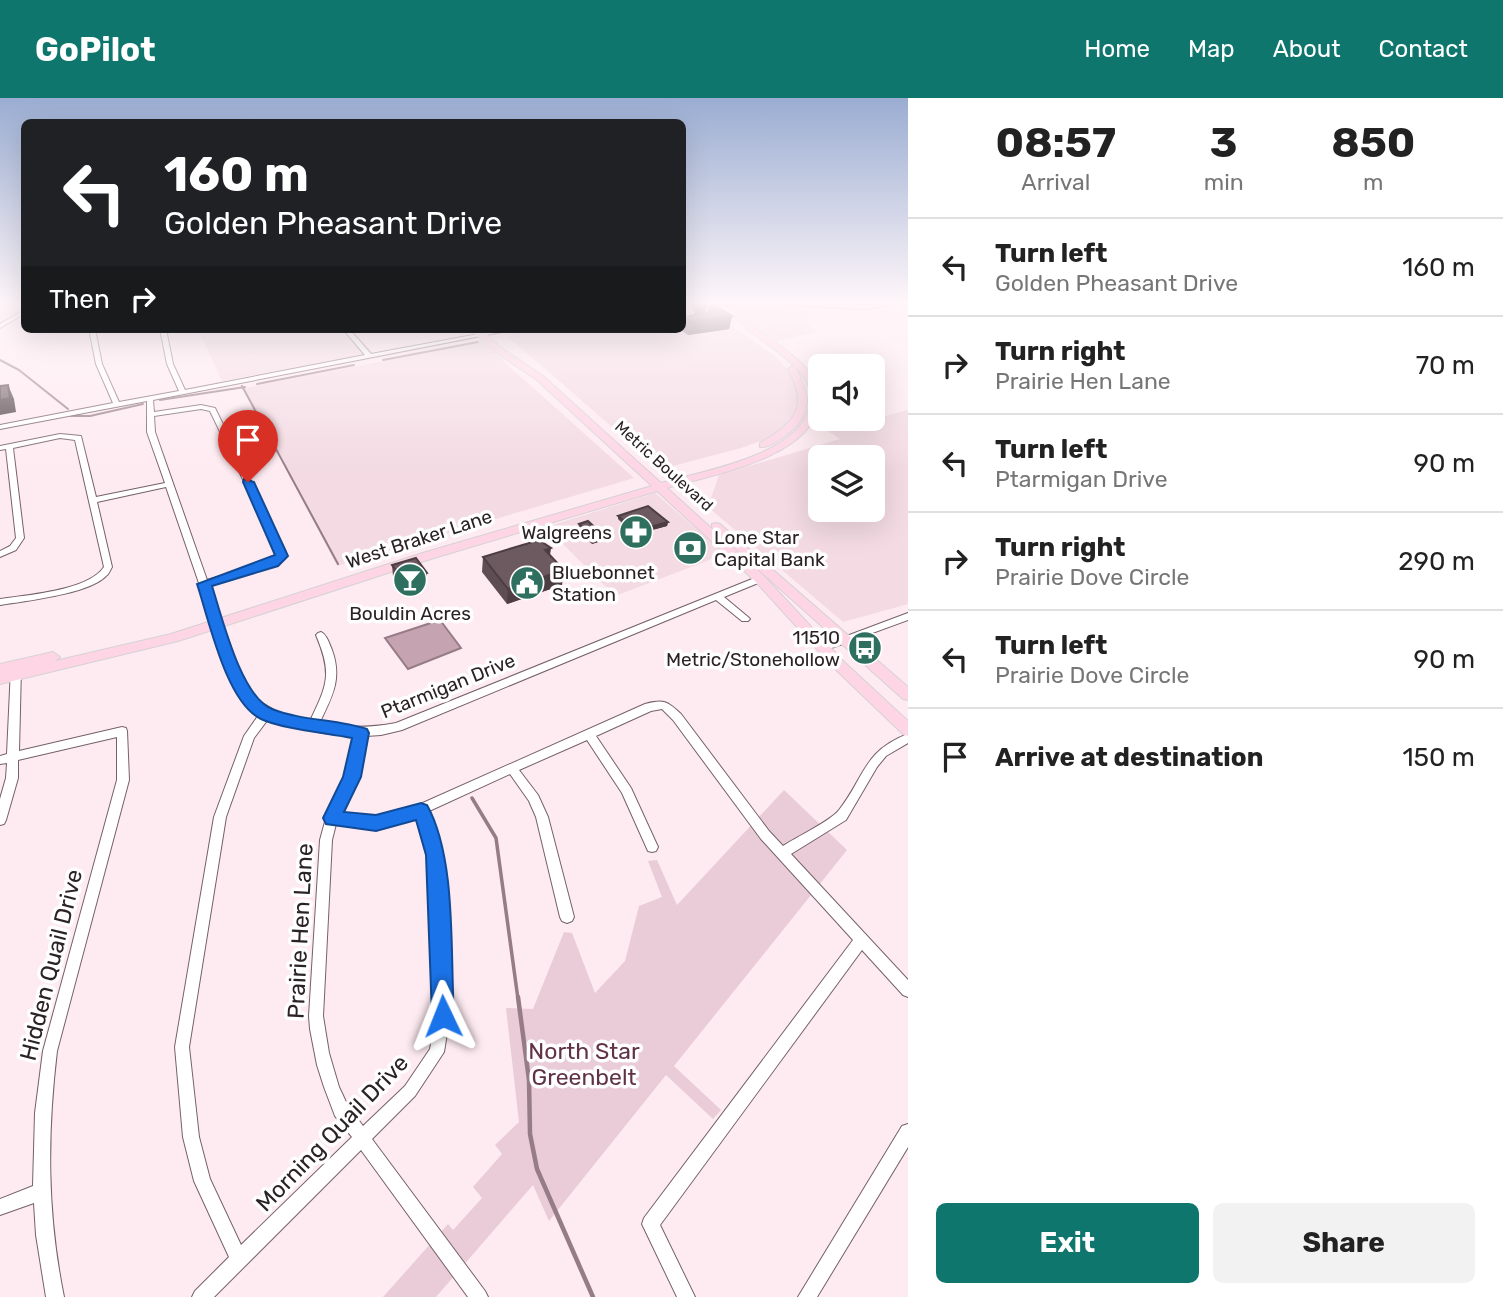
<!DOCTYPE html>
<html lang="en">
<head>
<meta charset="utf-8">
<style>
  body { margin:0; font-family:Rubik,sans-serif; background:#f2f2f2; color:#222; height:100vh; display:flex; flex-direction:column; font-size:26px; white-space:nowrap }
  * { box-sizing:border-box; margin:0 }
  p { font-size:23px; color:#767676 }
  .icon { flex:none; width:38px; height:38px; fill:none; stroke:currentColor; stroke-width:2; stroke-linecap:round; stroke-linejoin:round }
  .map { position:relative; flex:1; overflow:hidden }
  .sheet { display:flex; flex-direction:column; background:#fff; width:595px }
  .sheet>* { flex:none }
  .hud { position:absolute; left:21px; top:21px; width:665px; height:214px; border-radius:10px; box-shadow:0 7px 28px #0002; background:#202124; color:#fff; overflow:hidden }
  .buttons { position:absolute; left:808px; top:256px; display:grid; gap:14px }
  .buttons a { display:grid; place-items:center; width:77px; height:77px; border-radius:10px; background:#fff; box-shadow:0 7px 28px #0002; font-size:35px }
  .pin { position:absolute; display:grid; place-items:center; width:60px; height:60px; color:#fff; margin:-72px -30px; border-radius:50% 50% 50% 0; rotate:-45deg; box-shadow:0 0 7px #0007 }
  .pin .icon { rotate:45deg }
  .me { position:absolute; width:77px; margin:-38px; rotate:358deg; stroke-linejoin:round; filter:drop-shadow(0 0 5px #0008) }
  .turn { display:flex; align-items:center; gap:24px; height:147px; padding:0 28px; font-size:32px }
  .turn .icon { width:91px; height:91px; stroke-width:2.5 }
  .turn b { display:block; font-size:49px; line-height:60px }
  .then { display:flex; align-items:center; height:66px; padding:0 28px; background:#0003; gap:14px; font-size:26px }
  .eta { display:flex; justify-content:space-evenly; align-items:center; height:119px; text-align:center }
  .eta b { font-size:42px; font-weight:700; line-height:49px }
  .action { display:flex; gap:14px; margin-top:auto; padding:14px 28px }
  .action a { flex:1; height:80px; border-radius:10px; background:#0f766e; color:#fff; font-size:28px; font-weight:700; line-height:80px; text-align:center }
  .action a+a { background:#f2f2f2; color:#222 }
  ul { padding:0; list-style:none }
  li { display:flex; align-items:center; gap:21px; height:98px; padding:0 28px; border-top:2px solid #e0e0e0 }
  li div { flex:1 }
  li b { display:block; font-size:26px }
  li em { font-style:normal }
  header { display:flex; align-items:center; gap:42px; box-sizing:border-box; height:98px; padding:0 35px; background:#0f766e; color:#fff }
  header strong { font-size:33px }
  nav { display:flex; gap:38px; margin-inline-start:auto; font-size:24px }
  main { display:flex; flex:1; min-height:0 }
  .map>svg:first-child { display:block }
  .built { fill:#f3dae3; fill-rule:evenodd }
  .green { fill:#e9ccd7 }
  .water { fill:#c5a3b0; stroke:#967c86; stroke-width:2 }
  .lines { fill:none; stroke-linecap:round; stroke-linejoin:round }
  .stream-far2 { stroke:#967c86; stroke-width:2 }
  .stream-far1 { stroke:#967c86; stroke-width:3.5 }
  .stream { stroke:#967c86; stroke-width:4.5 }
  .minor-casing { stroke:#756168; stroke-width:2 }
  .major-casing { stroke:#d4d3d3; stroke-width:2 }
  .minor { fill:#fff; fill-rule:evenodd }
  .major { fill:#fed5e5; fill-rule:evenodd }
  .wall { fill:#5e4d53 }
  .shaded-wall { fill:#4c3e43 }
  .building { fill:#6d5960; stroke:#4c3e43; stroke-width:2 }
  .route { fill:#1a73e8; stroke:#114b97; stroke-width:2 }
  .labels { text-anchor:middle; dominant-baseline:central; stroke-width:7; stroke-linejoin:round; paint-order:stroke }
  .far-street-label { font-size:16px; fill:#2a2225; stroke:#fefefe }
  .poi-label { font-size:19px; fill:#2a2225; stroke:#fefefe; text-anchor:end }
  .street-label { font-size:19px; fill:#2a2225; stroke:#fefefe }
  .near-street-label { font-size:23px; fill:#2a2225; stroke:#fefefe }
  .near-park-label { font-size:23px; fill:#613246; stroke:#fefefe }
</style>
</head>
<body>
<header>
<strong>GoPilot</strong>
<nav><a>Home</a><a>Map</a><a>About</a><a>Contact</a></nav>
</header>
<main>
<div class="map">
<svg width="908" height="1199" viewBox="0 0 908 1199">
  <rect width="100%" height="100%" fill="#feebf1"/>
  <g class="built">
    <polygon points="683,205 712,205 719,219 777,260 788,272 796,283 798,306 794,317 785,329 767,341 741,350 665,370 657,368 506,237 536,231 682,231"/>
    <polygon points="734,206 808,210 807,225 817,234 777,243 742,218"/>
    <polygon points="198,231 378,231 357,235 373,255 222,283"/>
    <polygon points="482,244 634,380 337,468 244,290"/>
    <path d="M908,312V506L843,524L708,409L719,377L840,341L828,333ZM821,359H873V411H821Z"/>
    <polygon points="655,395 725,456 615,498 546,429"/>
  </g>
  <polygon class="green" points="784,692 847,752 674,968 721,1012 713,1021 666,977 549,1123 533,1087 436,1199 383,1199 448,1126 453,1132 482,1100 473,1089 502,1056 495,1047 519,1024 506,910 533,911 564,834 572,835 595,895 625,863 639,808 662,799 648,763 657,762 677,807"/>
  <polygon class="water" points="440,522 461,550 408,571 385,540"/>
  <g class="lines">
    <g class="stream-far2">
      <polyline points="0,262 19,272 68,311"/>
      <polyline points="383,262 478,244"/>
      <polyline points="257,286 354,267"/>
      <polyline points="242,288 338,466"/>
      <polyline points="160,302 245,289"/>
      <polyline points="71,318 90,318 143,306"/>
    </g>
    <polyline class="stream-far1" points="472,700 496,740 518,901"/>
    <polyline class="stream" points="518,899 529,982 530,1036 537,1071 593,1199"/>
    <g class="minor-casing">
      <g id="minor">
        <polygon points="782,205 866,207 901,205 866,211 785,207"/>
        <polygon points="24,212 24,216 0,230 0,226"/>
        <path d="M89,231H95L102,266L119,304L179,293L167,266L160,231H166L173,266L185,292L365,257L343,231H349L371,256L505,231H517L153,302L154,314L201,307L215,310L286,454L276,467L209,488L246,591C264,610 284,618 309,625C327,587 333,577 316,537L318,535L321,534C327,537 329,545 332,552C343,582 331,600 319,626C345,630 370,630 396,625L757,479L760,478L765,481L763,483L724,499L748,519L750,521L748,523H742L716,502L402,632L381,637L366,638L358,679L340,716L376,720L398,716L645,606C664,601 667,603 681,616L769,733L783,748C795,740 832,722 839,712C865,679 863,653 908,636V645L886,658L877,669L846,722L791,756L908,882V899L903,897L862,852L660,1127L695,1199H677L642,1126L644,1120L853,842L761,741L673,622L662,611L651,613L596,638L631,690L658,749L656,753L652,754L648,753L622,695L587,642L519,672L538,697L548,719L574,819L572,823L567,825L562,823L560,819L536,719L529,703L510,676L427,714L434,727L442,757L450,917L444,954L415,998L372,1041L485,1193L488,1199H468L361,1052L214,1199H192L195,1193L229,1159L194,1083L183,1039L175,949L214,719L244,638L260,615L250,609L236,593L166,389L97,404L112,469C110,472 109,476 106,478C89,496 25,503 0,507V501C26,497 88,493 104,469L75,342L60,340L13,350L24,440L16,452L0,459V453L10,448L16,440L6,351L0,352V348L60,336L81,338L96,399L165,385L147,334V303L0,331V327L113,305L96,266ZM201,311L210,313L278,454L270,463L207,482L155,334L154,318ZM269,620C297,631 325,637 355,638L346,679L326,720L320,742L309,918L310,931L317,967L324,989L335,1018L352,1039L241,1147L210,1081L199,1039L189,949L226,719L254,640ZM418,718L422,727L430,757L436,917L430,951L405,988L363,1028L347,1006L339,989L329,955L323,918L332,742L336,726C370,729 386,732 418,718Z"/>
        <polygon points="908,515 908,522 826,552 823,553 818,550 820,548"/>
        <path d="M16,566L21,570L19,653L122,629L126,630L127,633L129,682L57,953C47,1038 47,1115 64,1199H46L36,1137L34,1105L0,1117V1101L33,1088L35,1015L43,953L117,682V639L18,662V680L6,722L4,726L0,727V701L6,680L7,665L0,666V658L7,656L11,570Z"/>
        <polygon points="908,1026 908,1049 817,1199 798,1199 902,1028"/>
      </g>
    </g>
    <g class="major-casing">
      <g id="major">
        <path d="M724,205H732C750,233 782,244 804,268C814,280 821,291 819,306C811,360 711,377 667,390L764,478L843,563L908,623V638L903,636L833,569L756,484L657,393L434,460L178,543L0,586V576L31,569L0,576V566L53,554L60,559L55,563L171,536L426,454L652,388L537,282L494,253L471,231H480L500,249L543,278L661,385C703,373 802,357 810,306C812,291 806,279 795,269C772,245 742,234 724,205Z"/>
        <path d="M792,268L795,269C812,297 813,317 785,338C777,343 769,350 760,349V345C794,325 810,310 788,271Z"/>
        <polygon points="716,425 720,426 908,589 908,602 903,601 712,430 712,426"/>
      </g>
    </g>
    <use href="#minor" class="minor"/>
    <use href="#major" class="major"/>
  </g>
  <g class="wall">
    <polygon points="692,205 707,205 705,215 708,214 709,210 732,218 729,231 688,237 681,232 682,231 684,219 701,215 695,216 691,207"/>
    <polygon points="618,418 668,424 667,428 630,438 625,433 626,429 618,421"/>
    <polygon points="579,426 602,436 601,443 592,446 578,433"/>
    <polygon points="550,458 562,487 507,506 482,474 483,459"/>
    <polygon points="392,467 427,486 404,494 393,478"/>
  </g>
  <g class="shaded-wall">
    <polygon points="708,206 705,215 695,216 697,207"/>
    <polygon points="732,218 729,231 688,237 691,224"/>
    <polygon points="8,287 14,301 16,314 0,317 0,302"/>
    <polygon points="668,424 667,428 630,438 631,434"/>
    <polygon points="602,436 601,443 592,446 593,439"/>
    <polygon points="551,450 549,465 545,452"/>
    <polygon points="564,472 562,487 507,506 508,491"/>
    <polygon points="427,475 427,486 404,494 403,482"/>
  </g>
  <g class="building">
    <polygon points="712,206 732,218 691,224 684,219 713,213 709,210"/>
    <polygon points="8,287 10,300 0,302 0,288"/>
    <polygon points="648,408 668,424 631,434 626,429 630,428 618,418"/>
    <polygon points="588,423 602,436 593,439 579,426"/>
    <polygon points="539,442 551,450 545,452 564,472 508,491 483,459"/>
    <polygon points="416,460 427,475 403,482 392,467"/>
  </g>
  <linearGradient id="sky" x2="0" y2="1"><stop stop-color="#9aadd2"/><stop offset="0.55" stop-color="#fff6f9"/><stop offset="1" stop-color="#fff6f9" stop-opacity="0"/></linearGradient>
  <rect width="908" height="373" fill="url(#sky)"/>
  <path class="route" d="M244,381L254,384L288,458L278,468L212,488C222,519 241,599 272,611C302,623 337,621 367,631L369,635L361,679L344,714L376,717L421,705L427,707C457,761 450,856 454,918L450,925L443,928L435,925L432,918L426,757L416,722L376,733L326,726L323,720L343,679L352,640C328,635 282,631 261,621C226,604 209,522 197,486L275,457L243,384Z"/>
  <defs>
    <g id="pharmacy-disc" transform="scale(1.75)"><circle r="9.5" fill="#2e6f5f" stroke="#fefefe"/><path d="M-2-6h4v4h4v4h-4v4h-4v-4h-4v-4h4Z" fill="#fff"/></g>
    <g id="bank-disc" transform="scale(1.75)"><circle r="9.5" fill="#2e6f5f" stroke="#fefefe"/><path d="M-6-4H6V4H-6ZM0-2.3a2.3 2.3 0 1 0 0 4.6a2.3 2.3 0 1 0 0-4.6Z" fill="#fff"/></g>
    <g id="bar-disc" transform="scale(1.75)"><circle r="9.5" fill="#2e6f5f" stroke="#fefefe"/><path d="M-6-5H6L.8 .8V4.5H3.5V6h-7V4.5H-.8V.8Z" fill="#fff"/></g>
    <g id="civic-disc" transform="scale(1.75)"><circle r="9.5" fill="#2e6f5f" stroke="#fefefe"/><path d="M-.6-6.5H3V-4.5H.6V-3L4-1V1h2V6H-6V1h2V-1L-.6-3ZM-1.2 2.5V6h2.4V2.5Z" fill="#fff"/></g>
    <g id="bus-disc" transform="scale(1.75)"><circle r="9.5" fill="#2e6f5f" stroke="#fefefe"/><path d="M-5-6H5V4H4V6H2V4H-2V6H-4V4H-5ZM-3.5-4V0h7V-4ZM-3.5 1.2v1.5H-2V1.2ZM2 1.2v1.5H3.5V1.2Z" fill="#fff"/></g>
  </defs>
  <g fill-rule="evenodd">
    <use href="#pharmacy-disc" x="636" y="434"/>
    <use href="#bank-disc" x="690" y="450"/>
    <use href="#bar-disc" x="410" y="482"/>
    <use href="#civic-disc" x="527" y="485"/>
    <use href="#bus-disc" x="865" y="550"/>
  </g>
  <g class="labels">
    <g class="far-street-label">
      <text transform="translate(664 368) rotate(42)">Metric Boulevard</text>
    </g>
    <g class="poi-label">
      <text x="612" y="434">Walgreens</text>
      <text x="714" y="439" text-anchor="start">Lone Star<tspan x="714" dy="22">Capital Bank</tspan></text>
      <text x="552" y="474" text-anchor="start">Bluebonnet<tspan x="552" dy="22">Station</tspan></text>
      <text x="410" y="515" text-anchor="middle">Bouldin Acres</text>
      <text x="840" y="539">11510<tspan x="840" dy="22">Metric/Stonehollow</tspan></text>
    </g>
    <g class="street-label">
      <text transform="translate(419 441) rotate(-18)">West Braker Lane</text>
      <text transform="translate(448 588) rotate(-22)">Ptarmigan Drive</text>
    </g>
    <g class="near-street-label">
      <text transform="translate(300 833) rotate(-87)">Prairie Hen Lane</text>
      <text transform="translate(51 867) rotate(-76)">Hidden Quail Drive</text>
      <text transform="translate(332 1035) rotate(-46)">Morning Quail Drive</text>
    </g>
    <g class="near-park-label">
      <text x="584" y="953">North Star<tspan x="584" dy="26">Greenbelt</tspan></text>
    </g>
  </g>
</svg>
<div class="buttons">
<a><svg class="icon" aria-label="sound" viewBox="0 0 24 24"><path d="M4 9h4l5-4v14l-5-4H4zM17 9q2 3 0 6"/></svg></a>
<a><svg class="icon" aria-label="layers" viewBox="0 0 24 24"><path d="M12 4l9 5-9 5-9-5zM3 14l9 5 9-5"/></svg></a>
</div>
<div class="pin" style="left:248px;top:384px;background:#d93025"><svg class="icon" aria-label="arrive" viewBox="0 0 24 24"><path d="M6 21V4h12l-3 4 3 4H6"/></svg></div>
<svg class="me" style="left:443px;top:918px" viewBox="-20 -20 40 40"><path d="M0-17L14 15 0 8-14 15z" fill="#1a73e8" stroke="#fff" stroke-width="4"/></svg>
<div class="hud">
<div class="turn"><svg class="icon" aria-label="left" viewBox="0 0 24 24"><path d="M17 20v-9H6M10 6l-5 5 5 5"/></svg><div><b>160 m</b>Golden Pheasant Drive</div></div>
<div class="then">Then<svg class="icon" aria-label="right" viewBox="0 0 24 24"><path d="M7 20v-9h11M14 6l5 5-5 5"/></svg></div>
</div>
</div>
<section class="sheet">
<div class="eta">
<div><b>08:57</b><p>Arrival</p></div>
<div><b>3</b><p>min</p></div>
<div><b>850</b><p>m</p></div>
</div>
<ul>
<li><svg class="icon" aria-label="left" viewBox="0 0 24 24"><path d="M17 20v-9H6M10 6l-5 5 5 5"/></svg><div><b>Turn left</b><p>Golden Pheasant Drive</p></div><em>160 m</em></li>
<li><svg class="icon" aria-label="right" viewBox="0 0 24 24"><path d="M7 20v-9h11M14 6l5 5-5 5"/></svg><div><b>Turn right</b><p>Prairie Hen Lane</p></div><em>70 m</em></li>
<li><svg class="icon" aria-label="left" viewBox="0 0 24 24"><path d="M17 20v-9H6M10 6l-5 5 5 5"/></svg><div><b>Turn left</b><p>Ptarmigan Drive</p></div><em>90 m</em></li>
<li><svg class="icon" aria-label="right" viewBox="0 0 24 24"><path d="M7 20v-9h11M14 6l5 5-5 5"/></svg><div><b>Turn right</b><p>Prairie Dove Circle</p></div><em>290 m</em></li>
<li><svg class="icon" aria-label="left" viewBox="0 0 24 24"><path d="M17 20v-9H6M10 6l-5 5 5 5"/></svg><div><b>Turn left</b><p>Prairie Dove Circle</p></div><em>90 m</em></li>
<li><svg class="icon" aria-label="arrive" viewBox="0 0 24 24"><path d="M6 21V4h12l-3 4 3 4H6"/></svg><div><b>Arrive at destination</b></div><em>150 m</em></li>
</ul>
<div class="action"><a>Exit</a><a>Share</a></div>
</section>
</main>
</body>
</html>
